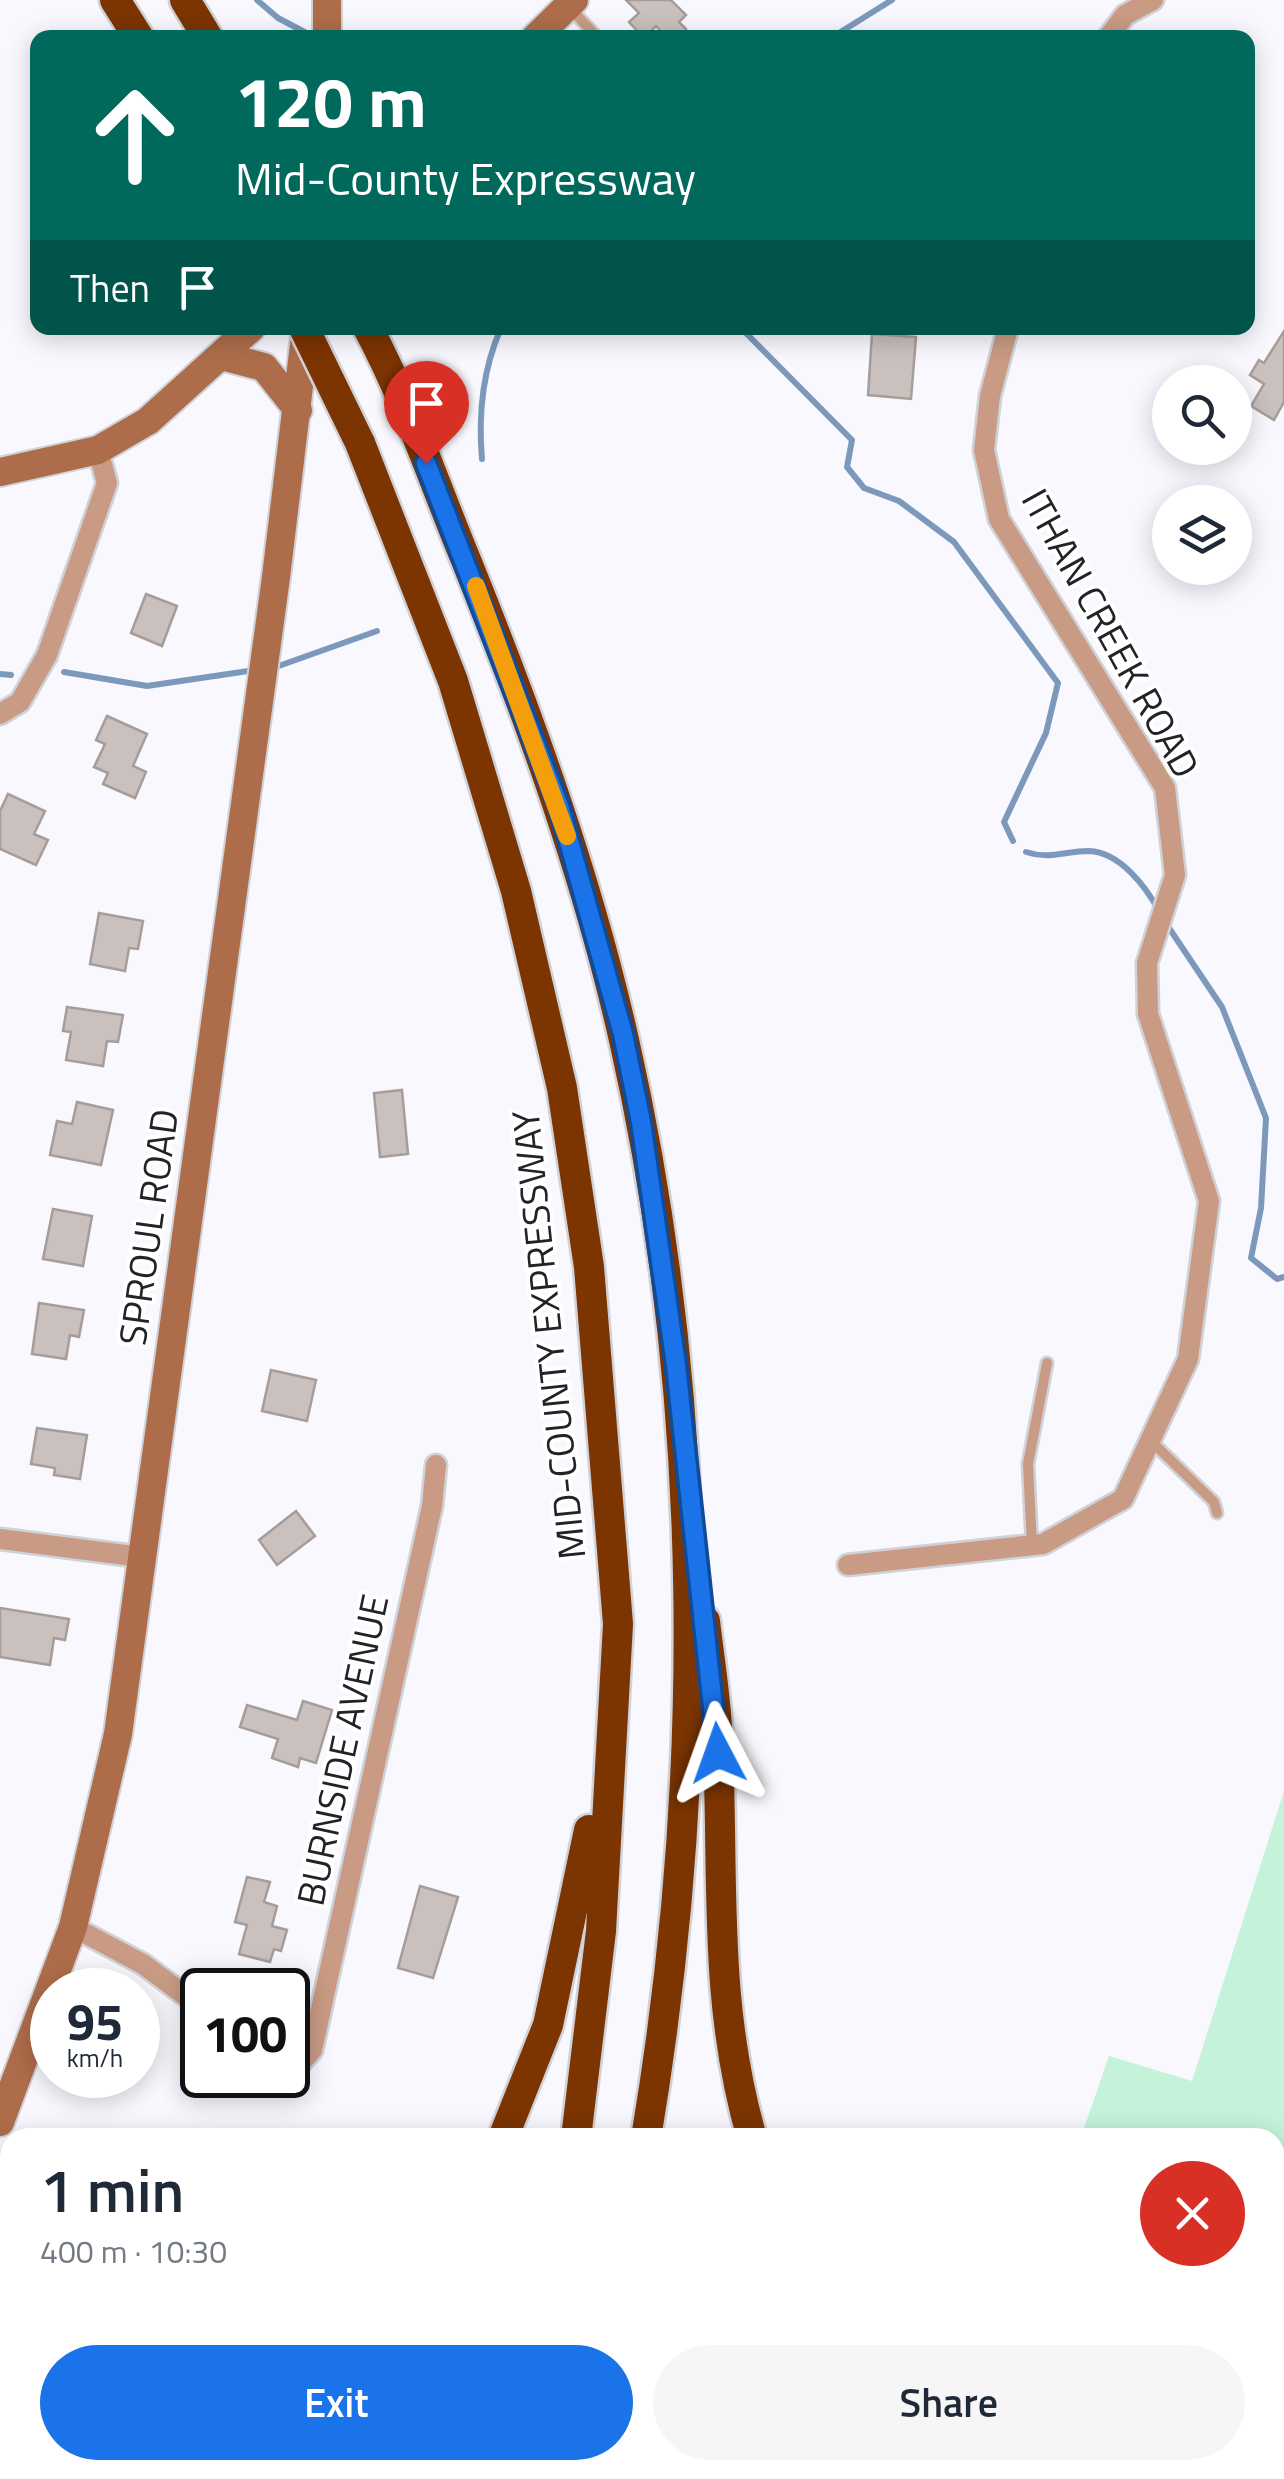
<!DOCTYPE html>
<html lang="en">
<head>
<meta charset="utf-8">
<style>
  body { margin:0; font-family:"Titillium Web",sans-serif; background:#f6f6f7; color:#1f2937; height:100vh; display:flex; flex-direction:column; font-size:38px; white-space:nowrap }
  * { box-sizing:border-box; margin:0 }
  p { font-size:32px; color:#747a83 }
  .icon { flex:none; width:55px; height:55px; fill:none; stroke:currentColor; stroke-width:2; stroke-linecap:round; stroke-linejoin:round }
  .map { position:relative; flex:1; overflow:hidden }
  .drawer { position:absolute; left:0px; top:2128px; width:1285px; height:352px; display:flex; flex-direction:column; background:#fff; border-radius:30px 30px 0 0; box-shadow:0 5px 25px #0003 }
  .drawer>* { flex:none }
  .hud { position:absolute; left:30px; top:30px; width:1225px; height:305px; border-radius:20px; box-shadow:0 5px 25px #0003; background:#00695c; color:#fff; overflow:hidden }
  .tools { position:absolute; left:1152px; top:365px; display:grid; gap:20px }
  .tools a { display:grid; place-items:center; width:100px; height:100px; border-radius:50%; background:#fff; box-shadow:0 5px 25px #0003; font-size:50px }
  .speed { position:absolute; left:30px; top:1968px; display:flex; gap:20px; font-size:50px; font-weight:700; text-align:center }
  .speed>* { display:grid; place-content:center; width:130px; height:130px; border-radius:50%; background:#fff; box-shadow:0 5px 25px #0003; line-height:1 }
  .speed small { font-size:25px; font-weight:400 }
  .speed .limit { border:5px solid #111; border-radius:15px; background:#fff; color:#111 }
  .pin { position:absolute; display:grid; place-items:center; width:85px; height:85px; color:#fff; margin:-102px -42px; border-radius:50% 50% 50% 0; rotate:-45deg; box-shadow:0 0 10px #0007 }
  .pin .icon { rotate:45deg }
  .me { position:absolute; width:110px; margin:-55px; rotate:356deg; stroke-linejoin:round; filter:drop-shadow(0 0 8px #0008) }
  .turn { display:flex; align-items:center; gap:35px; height:210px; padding:0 40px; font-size:45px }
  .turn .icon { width:130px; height:130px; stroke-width:2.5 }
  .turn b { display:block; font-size:70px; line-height:85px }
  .then { display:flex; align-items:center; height:95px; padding:0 40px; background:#0003; gap:20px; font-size:38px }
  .round { display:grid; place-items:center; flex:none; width:105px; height:105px; border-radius:52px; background:#f6f6f7 }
  .headline { display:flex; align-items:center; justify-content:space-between; height:170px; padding:0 40px }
  h1 { font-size:60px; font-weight:600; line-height:75px }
  .primary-button { display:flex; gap:20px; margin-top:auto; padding:20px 40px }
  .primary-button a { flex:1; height:115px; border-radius:60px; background:#1a73e8; color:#fff; font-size:40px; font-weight:600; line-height:115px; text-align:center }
  .primary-button a+a { background:#f6f6f7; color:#1f2937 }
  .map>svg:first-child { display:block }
  .green { fill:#c4f3da }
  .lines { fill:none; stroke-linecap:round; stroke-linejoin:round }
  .stream { stroke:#7c99bc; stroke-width:6 }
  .building { fill:#cac0bd; stroke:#a69d99; stroke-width:2.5 }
  .service-casing { stroke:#d1d2d7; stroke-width:15 }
  .minor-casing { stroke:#d1d2d7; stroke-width:25 }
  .secondary-casing { stroke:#d1d2d7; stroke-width:32 }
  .motorway-casing { stroke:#d1d2d7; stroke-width:35 }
  .service { stroke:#c99b84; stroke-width:10 }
  .minor { stroke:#c99b84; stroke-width:20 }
  .secondary { stroke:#ae6d4a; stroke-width:28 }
  .motorway { stroke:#7c3400; stroke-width:30 }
  .motorway-bridge-casing { stroke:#d1d2d7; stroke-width:35; stroke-linecap:butt }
  .motorway-bridge { stroke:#7c3400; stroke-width:30 }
  .route-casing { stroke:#114b97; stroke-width:25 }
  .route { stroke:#1a73e8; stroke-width:18 }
  .slow { stroke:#f59e0b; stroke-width:18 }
  .labels { text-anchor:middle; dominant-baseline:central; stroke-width:8; stroke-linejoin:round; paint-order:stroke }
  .street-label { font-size:38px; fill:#222326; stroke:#fff }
</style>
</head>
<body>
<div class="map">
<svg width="1284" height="2479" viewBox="0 0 1284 2479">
  <rect width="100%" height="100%" fill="#f8f8fe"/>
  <polygon class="green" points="1284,1791 1284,2395 1275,2401 1275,2138 1084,2138 1082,2134 1109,2056 1192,2081"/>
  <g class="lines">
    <g class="stream">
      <polyline points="257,0 278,18 316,38"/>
      <polyline points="831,38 892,0"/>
      <polyline points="741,328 852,440 847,467 864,488 899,501 954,542 1058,683 1046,733 1004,822 1013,841"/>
      <path d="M482,459C478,414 483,369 501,328"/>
      <polyline points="273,668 377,631"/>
      <polyline points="64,672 147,686 255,670"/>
      <polyline points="0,674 11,675"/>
      <path d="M1026,852C1050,860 1065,851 1089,851C1120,852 1146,887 1159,911"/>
      <polyline points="1165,922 1222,1007 1266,1118 1261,1208 1251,1258 1277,1279 1284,1277"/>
    </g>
  </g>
  <g class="building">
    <polygon points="626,0 671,0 686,15 679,22 686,29 678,38 667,38 656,26 644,38 629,22 639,13"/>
    <polygon points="1284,331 1284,402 1274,420 1251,406 1264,384 1250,375 1259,360 1264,363"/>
    <polygon points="872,334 916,337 911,399 868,395"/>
    <polygon points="146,594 177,606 162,646 131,633"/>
    <polygon points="107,716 147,734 133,766 146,772 135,798 103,784 108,773 94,767 105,744 96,740"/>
    <polygon points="8,794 45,811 34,834 48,840 36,865 0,849 0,811"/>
    <polygon points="99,913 143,921 138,949 129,948 125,971 90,964"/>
    <polygon points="67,1007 123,1015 118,1042 107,1041 103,1066 66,1060 71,1032 63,1031"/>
    <polygon points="402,1090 408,1154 380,1157 374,1093"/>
    <polygon points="77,1102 113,1110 101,1165 50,1155 57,1121 72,1124"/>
    <polygon points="53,1209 92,1216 83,1266 43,1259"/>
    <polygon points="39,1303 84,1310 79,1337 70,1335 66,1359 32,1354"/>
    <polygon points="271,1370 316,1380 307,1421 262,1411"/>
    <polygon points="37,1428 87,1435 80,1479 54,1475 55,1468 31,1464"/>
    <polygon points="296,1511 315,1536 277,1565 259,1540"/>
    <polygon points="0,1608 69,1619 65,1640 54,1638 50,1665 0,1657"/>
    <polygon points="303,1701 332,1710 316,1763 300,1758 298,1767 272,1758 278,1739 240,1727 247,1705 297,1720"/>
    <polygon points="247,1877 270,1882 264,1902 277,1906 272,1926 287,1930 281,1951 274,1949 270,1962 239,1954 247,1925 235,1922"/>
    <polygon points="420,1886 458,1897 433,1978 398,1968"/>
  </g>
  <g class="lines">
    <g class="service-casing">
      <g id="service">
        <polyline points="571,9 598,38"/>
        <polyline points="1151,1441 1214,1502 1217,1513"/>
        <polyline points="1032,1545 1028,1464 1047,1363"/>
      </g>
    </g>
    <g class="minor-casing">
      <g id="minor">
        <polyline points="1108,38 1125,15 1153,0"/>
        <polyline points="0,714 20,702 47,655 107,483 98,450"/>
        <polyline points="0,1539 141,1557"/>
        <polyline points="848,1565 1043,1544 1123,1499 1188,1359 1209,1201 1148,1014 1147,963 1175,875 1165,788 999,519 984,450 990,396 1008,328"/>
        <polyline points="73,1927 143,1964 202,2008"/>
        <polyline points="288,2068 293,2071 312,2050 432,1506 436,1465"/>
        <polyline points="0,2295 10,2298"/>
        <polyline points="133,2470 136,2479"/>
      </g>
    </g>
    <g class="secondary-casing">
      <g id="secondary">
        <polyline points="327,38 327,0"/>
        <polyline points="535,38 574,0"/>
        <polyline points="221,356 264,367 298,410"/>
        <polyline points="0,472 98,450 148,421 251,328"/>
        <polyline points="0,2122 73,1927 118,1734 276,577 306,328"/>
      </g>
    </g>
    <g class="motorway-casing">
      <g id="motorway">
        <polyline points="115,0 139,38"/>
        <polyline points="185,0 208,38"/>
        <path d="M368,328C407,401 434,483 466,560C529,716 587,876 624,1040C705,1399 707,1775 646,2138"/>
        <polyline points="360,443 453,681 516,891 562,1088 589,1267 618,1624 601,1931 576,2138"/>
        <path d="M705,1621C709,1656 715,1692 717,1727C725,1871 711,1996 752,2138"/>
        <polyline points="503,2138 548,2025 589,1830"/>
        <polyline points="946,2470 956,2479"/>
        <polyline points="339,2479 343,2470"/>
        <polyline points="510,2479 512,2470"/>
        <polyline points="585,2479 587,2470"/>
      </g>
    </g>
    <use href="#service" class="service"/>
    <use href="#minor" class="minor"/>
    <use href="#secondary" class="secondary"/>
    <use href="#motorway" class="motorway"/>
    <g class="motorway-bridge-casing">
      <polyline id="motorway-bridge" points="304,328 360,443"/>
    </g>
    <use href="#motorway-bridge" class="motorway-bridge"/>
  </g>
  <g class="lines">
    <g class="route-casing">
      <polyline id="route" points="426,463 559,806 623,1034 641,1122 676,1365 718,1753"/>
    </g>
    <use href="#route" class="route"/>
    <polyline class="slow" points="476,586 567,836"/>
  </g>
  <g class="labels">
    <g class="street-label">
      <text transform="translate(1111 633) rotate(61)">ITHAN CREEK ROAD</text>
      <text transform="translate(148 1227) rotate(-82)">SPROUL ROAD</text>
      <text transform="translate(548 1335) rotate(-96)">MID-COUNTY EXPRESSWAY</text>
      <text transform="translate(342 1750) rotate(-78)">BURNSIDE AVENUE</text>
    </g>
  </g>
</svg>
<div class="tools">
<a><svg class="icon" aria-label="search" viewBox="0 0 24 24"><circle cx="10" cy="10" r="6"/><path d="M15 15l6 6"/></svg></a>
<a><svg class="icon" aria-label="layers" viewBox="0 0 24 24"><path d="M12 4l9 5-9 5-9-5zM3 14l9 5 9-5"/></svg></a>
</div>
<div class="speed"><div>95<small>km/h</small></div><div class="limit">100</div></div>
<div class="pin" style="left:426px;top:463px;background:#d93025"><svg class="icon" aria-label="arrive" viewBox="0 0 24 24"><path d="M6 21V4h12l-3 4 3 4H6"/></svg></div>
<svg class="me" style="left:718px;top:1753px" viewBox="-20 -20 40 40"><path d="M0-17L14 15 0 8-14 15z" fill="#1a73e8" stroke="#fff" stroke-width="4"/></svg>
<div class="hud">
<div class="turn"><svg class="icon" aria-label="ahead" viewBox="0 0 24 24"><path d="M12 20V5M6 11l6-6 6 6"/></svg><div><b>120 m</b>Mid-County Expressway</div></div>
<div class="then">Then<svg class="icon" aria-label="arrive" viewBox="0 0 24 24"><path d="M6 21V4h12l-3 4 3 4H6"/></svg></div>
</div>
<section class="drawer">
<div class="headline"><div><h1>1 min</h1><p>400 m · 10:30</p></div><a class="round" style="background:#d93025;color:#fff"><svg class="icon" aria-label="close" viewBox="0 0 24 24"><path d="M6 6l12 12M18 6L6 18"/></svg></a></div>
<div class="primary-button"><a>Exit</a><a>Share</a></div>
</section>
</div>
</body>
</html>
